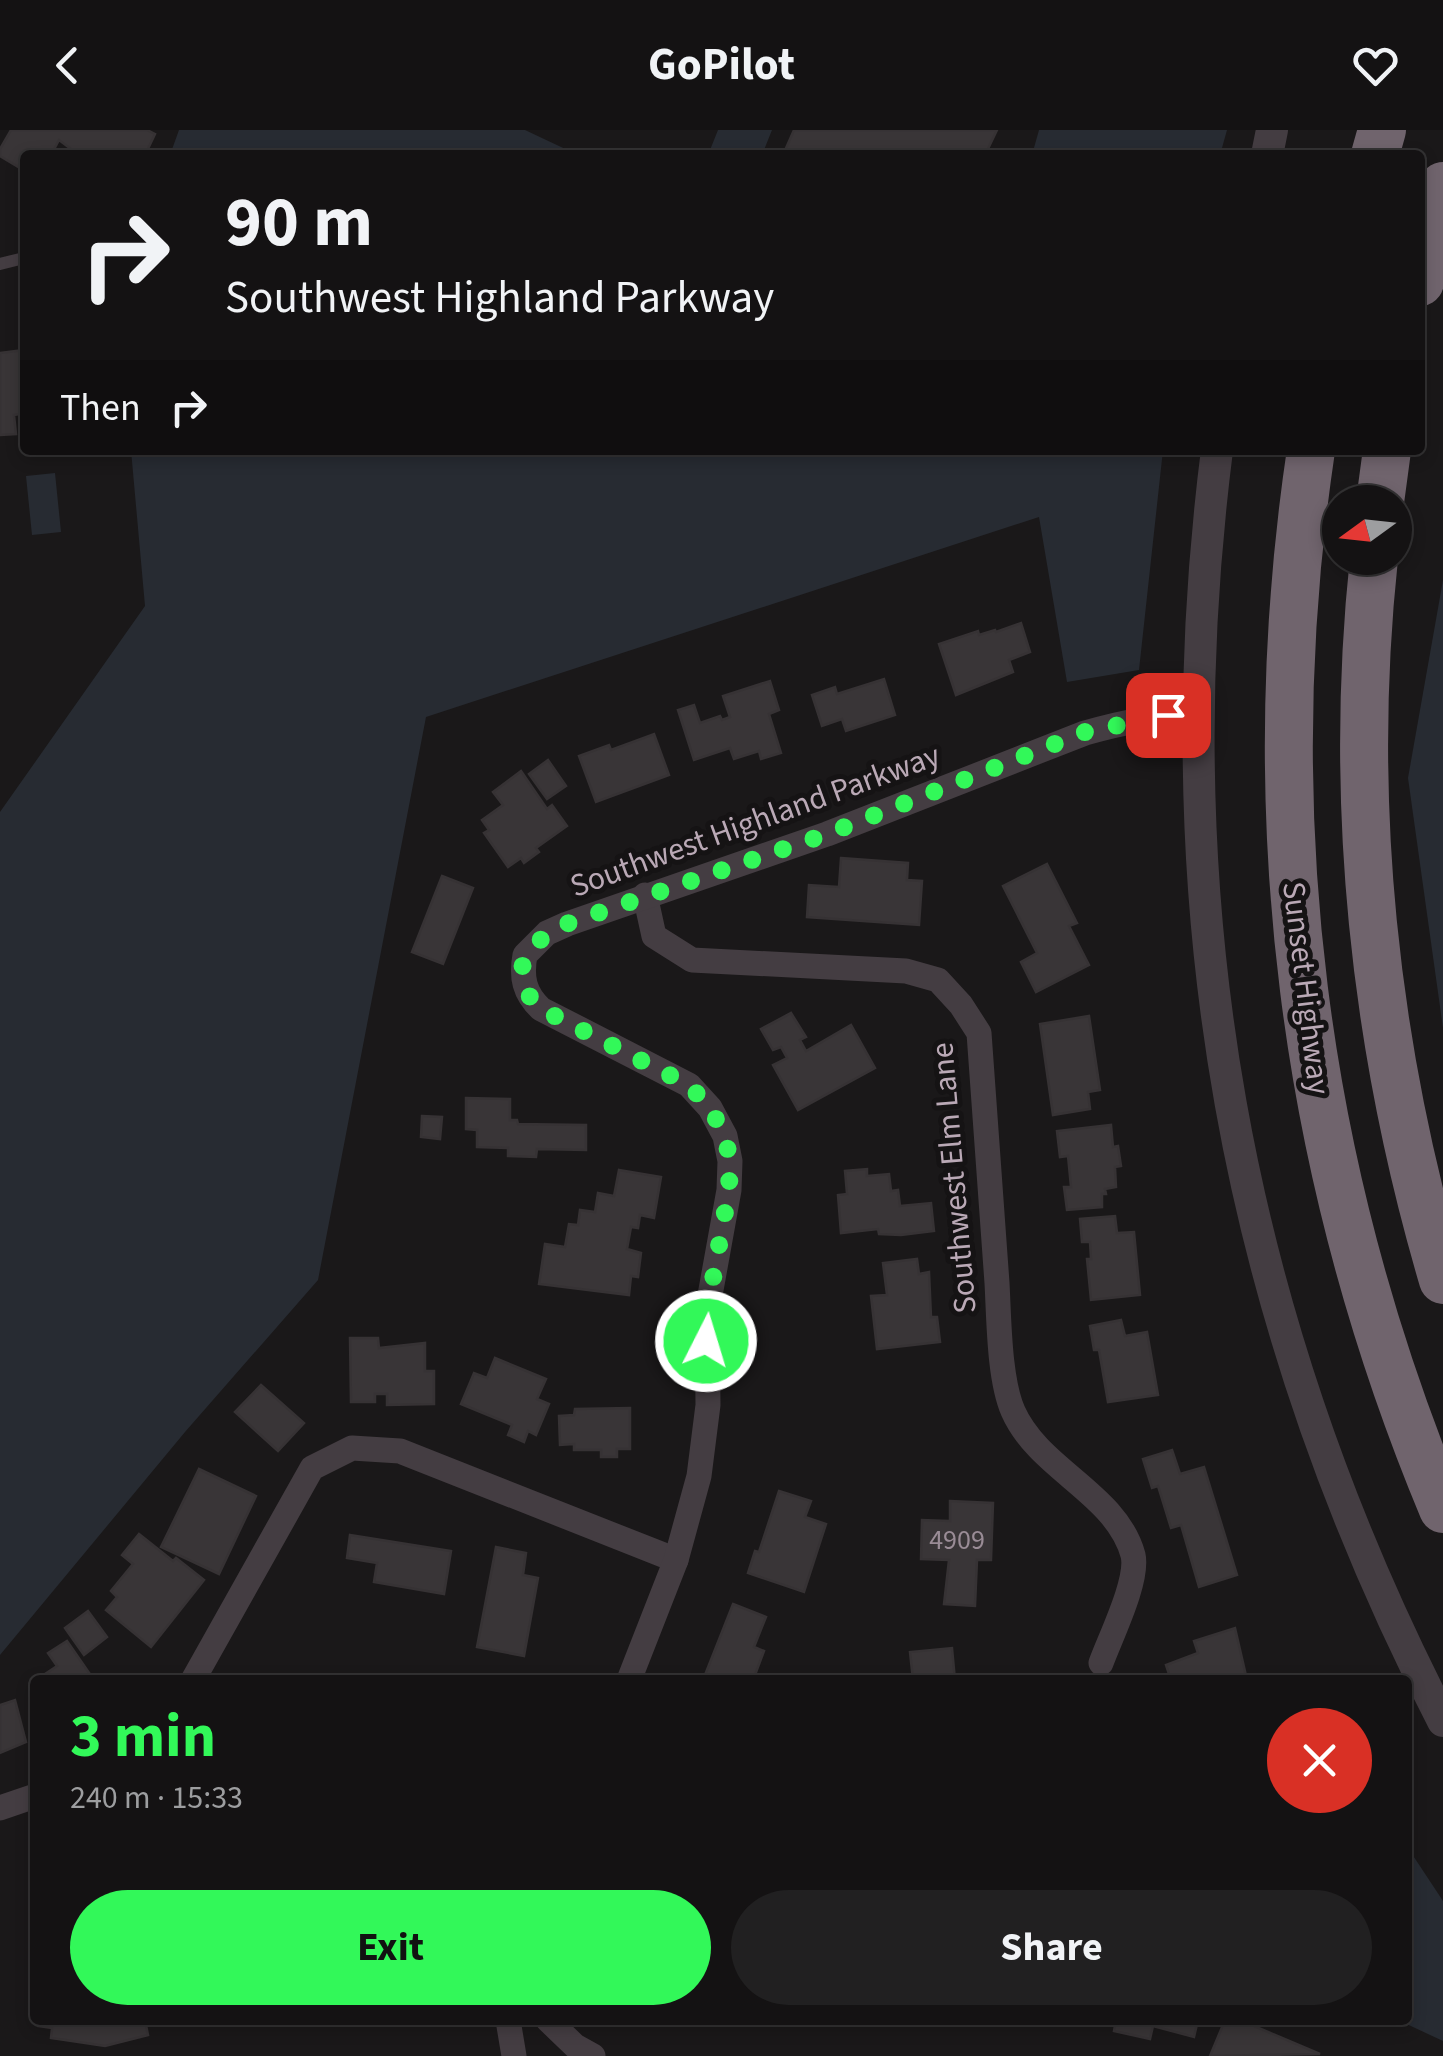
<!DOCTYPE html>
<html lang="en">
<head>
<meta charset="utf-8">
<style>
  body { margin:0; font-family:"Source Sans 3",sans-serif; background:#212021; color:#f1f3f6; height:100vh; display:flex; flex-direction:column; font-size:38px; white-space:nowrap }
  * { box-sizing:border-box; margin:0 }
  p { font-size:32px; color:#9d9ea0 }
  .icon { flex:none; width:55px; height:55px; fill:none; stroke:currentColor; stroke-width:2; stroke-linecap:round; stroke-linejoin:round }
  .map { position:relative; flex:1; overflow:hidden }
  .side { position:absolute; left:30px; top:1545px; width:1382px; height:350px; display:flex; flex-direction:column; background:#141213; border-radius:10px; box-shadow:0 5px 15px #0003,0 0 0 2px #333233 }
  .side>* { flex:none }
  .hud { position:absolute; left:20px; top:20px; width:1405px; height:305px; border-radius:10px; box-shadow:0 5px 15px #0003,0 0 0 2px #333233; background:#141213; color:#f1f3f6; overflow:hidden }
  .needle { width:65px; rotate:255deg }
  .fabs { position:absolute; left:1322px; top:355px; display:grid; gap:20px }
  .fabs a { display:grid; place-items:center; width:90px; height:90px; border-radius:50%; background:#141213; box-shadow:0 5px 15px #0003,0 0 0 2px #333233; font-size:50px }
  .pin { position:absolute; display:grid; place-items:center; width:85px; height:85px; color:#fff; margin:-42px; border-radius:20px; box-shadow:0 5px 15px #0006 }
  .me { position:absolute; width:110px; margin:-55px; rotate:5deg; stroke-linejoin:round; filter:drop-shadow(0 0 8px #0008) }
  .turn { display:flex; align-items:center; gap:35px; height:210px; padding:0 40px; font-size:45px }
  .turn .icon { width:130px; height:130px; stroke-width:2.5 }
  .turn b { display:block; font-size:70px; line-height:85px }
  .then { display:flex; align-items:center; height:95px; padding:0 40px; background:#0003; gap:20px; font-size:38px }
  .round { display:grid; place-items:center; flex:none; width:105px; height:105px; border-radius:52px; background:#212021 }
  .head { display:flex; align-items:center; justify-content:space-between; height:170px; padding:0 40px }
  h1 { font-size:60px; font-weight:700; line-height:75px; color:#32f859 }
  .button { display:flex; gap:20px; margin-top:auto; padding:20px 40px }
  .button a { flex:1; height:115px; border-radius:60px; background:#32f859; color:#111; font-size:40px; font-weight:700; line-height:115px; text-align:center }
  .button a+a { background:#212021; color:#f1f3f6 }
  header { display:flex; justify-content:space-between; align-items:center; height:130px; padding:0 40px; background:#141213; font-size:45px; font-weight:700 }
  .map>svg:first-child { display:block }
  .green { fill:#272b32 }
  .building { fill:#393537; stroke:#363234; stroke-width:2.5 }
  .lines { fill:none; stroke-linecap:round; stroke-linejoin:round }
  .service { stroke:#443d42; stroke-width:12 }
  .minor { stroke:#443d42; stroke-width:25 }
  .tertiary { stroke:#443d42; stroke-width:32 }
  .motorway { stroke:#70646d; stroke-width:48 }
  .route { stroke:#32f859; stroke-width:18; stroke-dasharray:0 32.4 }
  .labels { text-anchor:middle; dominant-baseline:central; stroke-width:10; stroke-linejoin:round; paint-order:stroke }
  .number-label { font-size:28px; fill:#9a8c96 }
  .street-label { font-size:32px; fill:#baa9b6; stroke:#151314 }
</style>
</head>
<body>
<header><svg class="icon" aria-label="back" viewBox="0 0 24 24"><path d="M15 5l-7 7 7 7"/></svg>GoPilot<svg class="icon" aria-label="heart" viewBox="0 0 24 24"><path d="M12 20l-8-8c-3-5 5-10 8-4 3-6 11-1 8 4z"/></svg></header>
<div class="map">
<svg width="1443" height="1926" viewBox="0 0 1443 1926">
  <rect width="100%" height="100%" fill="#1a1819"/>
  <g class="green">
    <polygon points="179,0 525,0 578,25 170,25"/>
    <polygon points="718,0 772,0 762,25 708,25"/>
    <polygon points="1039,0 1227,0 1220,25 1032,25"/>
    <polygon points="131,320 1163,320 1139,540 1067,552 1039,387 426,587 318,1150 185,1302 0,1525 0,682 145,476"/>
    <polygon points="55,343 61,402 32,405 26,346"/>
    <polygon points="1443,450 1443,898 1408,648"/>
    <polygon points="1408,1718 1443,1771 1443,1911 1398,1890 1408,1890"/>
  </g>
  <g class="building">
    <polygon points="11,0 147,0 155,4 145,25 79,25 59,10 51,25 25,25 25,41 0,26 0,19"/>
    <polygon points="794,0 997,0 985,25 783,25"/>
    <polygon points="24,220 25,283 14,285 16,304 0,305 0,223"/>
    <polygon points="1021,493 1030,522 1009,530 1013,542 956,565 939,514 978,501 979,505 995,500 996,502"/>
    <polygon points="884,549 895,585 846,601 842,589 822,596 812,565 835,557 837,564"/>
    <polygon points="770,551 779,580 769,584 781,623 761,629 759,621 734,629 730,618 694,630 678,580 694,575 700,593 720,586 722,590 730,587 723,566"/>
    <polygon points="654,604 669,645 596,672 579,626 609,615 611,620"/>
    <polygon points="548,630 566,656 547,669 529,644"/>
    <polygon points="521,641 547,679 552,675 567,696 536,718 539,722 524,733 521,728 508,737 484,703 489,700 482,690 503,675 493,662"/>
    <polygon points="841,728 908,733 907,750 922,751 919,795 807,787 809,755 839,757"/>
    <polygon points="1047,734 1077,793 1069,796 1089,835 1036,862 1021,832 1037,823 1003,756"/>
    <polygon points="442,746 473,758 443,834 412,822"/>
    <polygon points="791,883 806,907 800,910 806,921 851,895 875,938 798,980 773,935 787,928 781,917 773,920 761,899"/>
    <polygon points="1089,886 1100,960 1088,962 1090,979 1053,985 1040,894"/>
    <polygon points="466,968 510,969 510,990 517,990 518,994 586,995 586,1020 537,1019 536,1027 508,1026 508,1018 477,1017 477,1000 466,999"/>
    <polygon points="422,986 442,987 440,1009 421,1007"/>
    <polygon points="1111,995 1113,1017 1118,1016 1121,1036 1115,1037 1116,1057 1105,1059 1106,1064 1102,1064 1102,1077 1067,1080 1064,1057 1071,1057 1068,1026 1060,1027 1057,1001"/>
    <polygon points="867,1039 867,1046 889,1044 891,1061 898,1060 900,1076 931,1073 934,1101 901,1105 879,1104 878,1099 841,1103 838,1065 847,1064 845,1041"/>
    <polygon points="619,1040 661,1047 654,1088 640,1085 638,1098 631,1097 627,1119 641,1123 638,1147 631,1146 629,1165 539,1154 545,1114 565,1117 569,1094 578,1095 580,1080 595,1082 598,1063 614,1066"/>
    <polygon points="1115,1086 1117,1103 1134,1102 1140,1165 1091,1170 1087,1129 1091,1129 1090,1112 1082,1112 1080,1089"/>
    <polygon points="917,1129 919,1144 929,1142 931,1187 937,1187 940,1212 877,1219 871,1166 887,1165 883,1133"/>
    <polygon points="1121,1190 1125,1206 1147,1202 1158,1265 1108,1272 1099,1220 1094,1220 1090,1196"/>
    <polygon points="350,1208 378,1208 379,1218 425,1213 425,1241 434,1241 434,1274 387,1275 387,1264 375,1264 375,1272 351,1272"/>
    <polygon points="495,1228 546,1249 537,1269 549,1274 536,1305 528,1301 524,1312 508,1305 512,1295 461,1274 474,1243 487,1248"/>
    <polygon points="261,1255 304,1293 278,1321 235,1282"/>
    <polygon points="630,1278 630,1319 617,1319 617,1327 601,1327 601,1320 574,1320 574,1314 560,1315 559,1286 574,1285 575,1279"/>
    <polygon points="1172,1320 1180,1344 1204,1337 1237,1445 1199,1457 1181,1395 1171,1398 1158,1356 1152,1358 1143,1329"/>
    <polygon points="199,1339 256,1366 219,1444 161,1417"/>
    <polygon points="779,1361 811,1371 805,1387 826,1394 804,1462 748,1443 755,1421 759,1422"/>
    <polygon points="950,1371 993,1373 991,1430 977,1430 975,1476 944,1474 949,1430 921,1429 922,1390 950,1391"/>
    <polygon points="139,1404 173,1431 176,1428 204,1450 151,1517 106,1480 117,1467 111,1461 133,1434 122,1425"/>
    <polygon points="350,1405 451,1421 444,1464 374,1452 377,1433 347,1428"/>
    <polygon points="496,1417 526,1423 523,1445 538,1448 524,1526 477,1517"/>
    <polygon points="733,1474 766,1487 754,1517 764,1521 755,1545 767,1550 703,1550"/>
    <polygon points="88,1481 107,1507 84,1525 65,1498"/>
    <polygon points="1235,1498 1247,1550 1158,1550 1170,1547 1166,1535 1198,1523 1194,1511"/>
    <polygon points="67,1511 94,1550 36,1550 57,1536 48,1523"/>
    <polygon points="952,1518 955,1550 913,1550 910,1522"/>
    <polygon points="15,1570 26,1612 0,1623 0,1575"/>
    <polygon points="39,1890 145,1890 148,1905 105,1916 51,1908 52,1898 38,1896"/>
    <polygon points="1116,1890 1198,1890 1194,1907 1153,1896 1150,1909 1114,1901"/>
    <polygon points="1225,1890 1240,1890 1320,1924 1210,1926"/>
  </g>
  <g class="lines">
    <polyline class="service" points="0,134 24,128"/>
    <g class="minor">
      <path d="M645,765L654,806L692,830L906,841L938,850L961,875L979,903C985,986 991,1070 997,1153C999,1189 999,1249 1013,1281C1039,1340 1116,1363 1133,1425C1139,1450 1110,1508 1101,1533"/>
      <polyline points="193,1550 312,1338 352,1318 400,1321 676,1430"/>
      <path d="M629,1550L676,1430L699,1346L708,1275L707,1182L729,1060L730,1031L725,1006L710,978L689,955L541,879C524,863 521,847 525,825L547,803L567,794L827,704L1085,603C1123,592 1158,585 1197,586"/>
      <polyline points="0,1678 35,1666"/>
      <polyline points="508,1890 514,1926"/>
      <polyline points="548,1890 575,1916 593,1926"/>
    </g>
    <g class="tertiary">
      <polyline points="1267,25 1272,0"/>
      <path d="M1217,320C1160,769 1235,1189 1443,1591"/>
    </g>
    <g class="motorway">
      <polyline points="1375,25 1382,0"/>
      <polyline points="1420,152 1443,56"/>
      <path d="M1311,320C1257,682 1302,1041 1443,1379"/>
      <polyline points="1380,372 1387,320"/>
      <path d="M1374,428C1348,671 1374,916 1443,1150"/>
    </g>
  </g>
  <g class="lines">
    <path class="route" d="M706,1211L707,1182L729,1060L730,1031L725,1006L710,978L689,955L541,879C502,843 528,812 566,794L827,704L1085,602L1168,585"/>
  </g>
  <g class="labels">
    <g class="number-label">
      <text x="957" y="1410">4909</text>
    </g>
    <g class="street-label">
      <text transform="translate(755 691) rotate(-20)">Southwest Highland Parkway</text>
      <text transform="translate(1306 858) rotate(83)">Sunset Highway</text>
      <text transform="translate(954 1048) rotate(-95)">Southwest Elm Lane</text>
    </g>
  </g>
</svg>
<div class="fabs">
<a><svg class="needle" viewBox="-14 -14 28 28"><path d="M0-13l5 13h-10z" fill="#e53935"/><path d="M0 13l5-13h-10z" fill="#9d9ea0"/></svg></a>
</div>
<div class="pin" style="left:1168px;top:585px;background:#d93025"><svg class="icon" aria-label="arrive" viewBox="0 0 24 24"><path d="M6 21V4h12l-3 4 3 4H6"/></svg></div>
<svg class="me" style="left:706px;top:1211px" viewBox="-20 -20 40 40"><circle r="17" fill="#32f859" stroke="#fff" stroke-width="3"/><path d="M0-11L8 9 0 5-8 9z" fill="#fff"/></svg>
<div class="hud">
<div class="turn"><svg class="icon" aria-label="right" viewBox="0 0 24 24"><path d="M7 20v-9h11M14 6l5 5-5 5"/></svg><div><b>90 m</b>Southwest Highland Parkway</div></div>
<div class="then">Then<svg class="icon" aria-label="right" viewBox="0 0 24 24"><path d="M7 20v-9h11M14 6l5 5-5 5"/></svg></div>
</div>
<section class="side">
<div class="head"><div><h1>3 min</h1><p>240 m · 15:33</p></div><a class="round" style="background:#d93025;color:#fff"><svg class="icon" aria-label="close" viewBox="0 0 24 24"><path d="M6 6l12 12M18 6L6 18"/></svg></a></div>
<div class="button"><a>Exit</a><a>Share</a></div>
</section>
</div>
</body>
</html>
